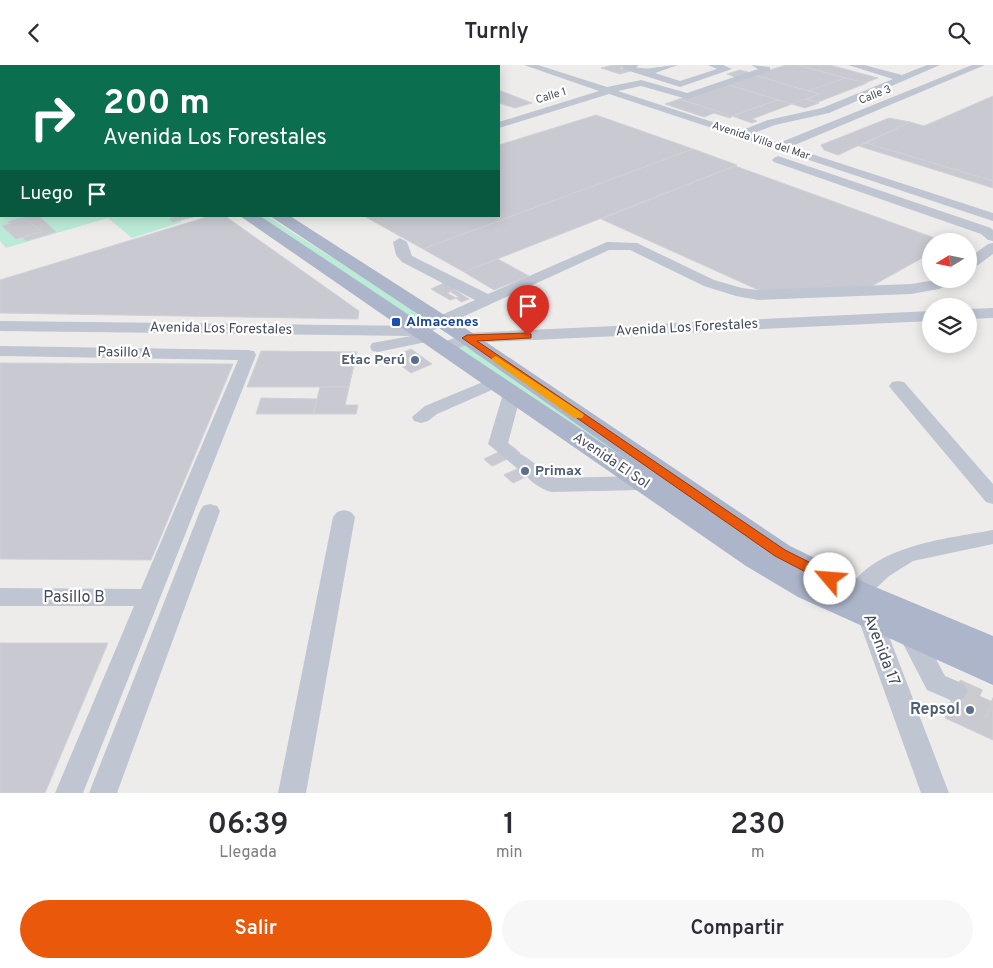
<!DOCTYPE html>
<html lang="es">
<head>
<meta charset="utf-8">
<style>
  body { margin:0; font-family:Overpass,sans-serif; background:#f7f7f7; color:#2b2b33; height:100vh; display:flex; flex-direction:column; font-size:19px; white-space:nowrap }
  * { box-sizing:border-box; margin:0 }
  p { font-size:16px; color:#7c7c81 }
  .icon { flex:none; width:28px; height:28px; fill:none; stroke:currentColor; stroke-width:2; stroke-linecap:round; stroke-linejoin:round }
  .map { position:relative; height:728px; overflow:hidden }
  .sheet { display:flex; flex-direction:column; background:#fff; flex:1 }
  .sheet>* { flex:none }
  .banner { position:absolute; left:0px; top:0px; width:500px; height:152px; box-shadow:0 2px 12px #0003; background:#0b6e4f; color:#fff; overflow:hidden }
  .needle { width:32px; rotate:260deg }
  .fabs { position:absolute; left:922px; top:168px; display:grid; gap:10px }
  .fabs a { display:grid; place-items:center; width:55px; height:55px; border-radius:50%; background:#fff; box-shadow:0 2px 12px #0003; font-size:25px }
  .pin { position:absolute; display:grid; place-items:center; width:42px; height:42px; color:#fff; margin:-51px -21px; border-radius:50% 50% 50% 0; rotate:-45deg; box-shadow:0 0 5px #0007 }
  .pin .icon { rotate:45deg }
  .me { position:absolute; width:55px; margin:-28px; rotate:297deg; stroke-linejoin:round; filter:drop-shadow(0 0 4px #0008) }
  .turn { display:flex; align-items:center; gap:18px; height:105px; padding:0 20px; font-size:22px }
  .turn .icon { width:65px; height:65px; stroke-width:2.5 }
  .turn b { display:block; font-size:35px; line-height:42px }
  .then { display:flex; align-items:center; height:48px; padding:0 20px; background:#0003; gap:10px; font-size:19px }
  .eta { display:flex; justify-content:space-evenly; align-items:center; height:85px; text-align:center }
  .eta b { font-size:30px; font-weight:600; line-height:35px }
  .cta { display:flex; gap:10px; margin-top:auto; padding:10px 20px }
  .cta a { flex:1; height:58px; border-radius:30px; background:#ea580c; color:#fff; font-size:20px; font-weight:600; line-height:58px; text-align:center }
  .cta a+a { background:#f7f7f7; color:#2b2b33 }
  header { display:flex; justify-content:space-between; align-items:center; height:65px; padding:0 20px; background:#fff; font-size:22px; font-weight:600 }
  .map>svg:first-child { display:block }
  .green { fill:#bbebd7 }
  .building { fill:#c9c9d1; stroke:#d0d0d7 }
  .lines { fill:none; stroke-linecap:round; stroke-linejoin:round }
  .minor-tunnel { stroke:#ccccce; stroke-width:25; stroke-dasharray:25 12; stroke-linecap:butt }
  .minor { fill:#bfc5d1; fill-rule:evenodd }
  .major { fill:#acb5ca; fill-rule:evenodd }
  .route { fill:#ea580c; stroke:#983908 }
  .slow { fill:#f59e0b }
  .transit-dot { fill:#1a4fb4; stroke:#fff; stroke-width:2 }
  .service-dot { fill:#5c6f8a; stroke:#fff; stroke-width:2 }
  .labels { text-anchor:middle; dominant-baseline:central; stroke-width:4.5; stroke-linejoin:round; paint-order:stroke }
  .far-street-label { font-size:11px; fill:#454b58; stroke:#fff }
  .transit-label { font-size:14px; font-weight:bold; fill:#164399; stroke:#fff; text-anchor:start }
  .street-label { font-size:14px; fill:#454b58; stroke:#fff }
  .service-label { font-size:14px; font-weight:bold; fill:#4e5e75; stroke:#fff; text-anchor:end }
  .near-street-label { font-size:16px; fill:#454b58; stroke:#fff }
  .near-service-label { font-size:16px; font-weight:bold; fill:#4e5e75; stroke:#fff; text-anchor:end }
</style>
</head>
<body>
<header><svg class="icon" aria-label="back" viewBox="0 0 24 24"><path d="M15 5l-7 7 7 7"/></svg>Turnly<svg class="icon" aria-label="search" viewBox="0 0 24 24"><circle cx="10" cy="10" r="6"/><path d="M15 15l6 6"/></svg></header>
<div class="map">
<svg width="993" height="728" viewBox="0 0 993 728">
  <rect width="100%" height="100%" fill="#eeeceb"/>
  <g class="green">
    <polygon points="0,150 173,151 182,157 132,173 108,153 6,183 0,176"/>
    <polygon points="257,151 267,151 425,252 425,254 416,255"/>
    <polygon points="463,280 468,281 780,500 461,286 458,282"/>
  </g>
  <g class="building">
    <polygon points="189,0 263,0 183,1"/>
    <polygon points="354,0 476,0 348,1"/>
    <polygon points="613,0 630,0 620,3 630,6 620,9 601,3"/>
    <polygon points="786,0 798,0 845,13 808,26 754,10"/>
    <polygon points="798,0 830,0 878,13 864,18"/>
    <polygon points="740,5 751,8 738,13 727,9"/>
    <polygon points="754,10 808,26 820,29 792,39 726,19"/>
    <polygon points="845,13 867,18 818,37 807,34 820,29 808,26"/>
    <polygon points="726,19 778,35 732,51 679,34"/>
    <polygon points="499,26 501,26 532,38 515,43 499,38"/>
    <polygon points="993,31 993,116 866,78 910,57 924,61"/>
    <polygon points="679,34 732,51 730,53 714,48 704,52 665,39"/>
    <polygon points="805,34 819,38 805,43 792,39"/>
    <polygon points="778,35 792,39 752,54 757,56 752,58 732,51"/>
    <polygon points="596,50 693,84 423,184 364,151 499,151 499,80"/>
    <polygon points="889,53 910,57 838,90 824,85 821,80"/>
    <polygon points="866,78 993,116 993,123 859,81"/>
    <polygon points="693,84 737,100 464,207 423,184"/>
    <polygon points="735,101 943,176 931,176 931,188 870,222 763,227 601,154"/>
    <polygon points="28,151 39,151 56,167 26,176 23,172 41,167 27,154 11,159 8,157"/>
    <polygon points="177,151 193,151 193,152 173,157 169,154"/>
    <polygon points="210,151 225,151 359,246 358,254 0,248 0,215"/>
    <polygon points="27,154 41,167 16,174 2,161"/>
    <polygon points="498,194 529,211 494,225 464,207"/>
    <polygon points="446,217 457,224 447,228 456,233 450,235 431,224"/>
    <polygon points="455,225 469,234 461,237 456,233 459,232 451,227"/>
    <polygon points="411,284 432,299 411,308 391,293"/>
    <polygon points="261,286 357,287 349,322 247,322"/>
    <polygon points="0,298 233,299 151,495 0,494"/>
    <polygon points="320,322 349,322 345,340 358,340 356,349 313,349"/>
    <polygon points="261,333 317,334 313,349 256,349"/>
    <polygon points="512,381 520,388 492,401 484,394"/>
    <polygon points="512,381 520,388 492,401 484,394"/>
    <polygon points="532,397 541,404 513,418 504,410"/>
    <polygon points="532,397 541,404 513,418 504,410"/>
    <polygon points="0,578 108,578 45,728 0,728"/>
    <polygon points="956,621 993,637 993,675 945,653"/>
  </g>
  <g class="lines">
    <polyline class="minor-tunnel" points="955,626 993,643"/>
    <g class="minor">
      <polygon points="47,0 58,0 59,1 48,1"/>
      <polygon points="524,0 538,0 607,22 641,15 687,28 758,4 751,0 770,2 770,6 687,34 641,21 618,26 740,66 768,55 822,43 893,14 848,0 864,0 902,10 927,0 940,0 829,48 775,60 751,69 779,78 972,0 985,0 790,82 993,148 993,156 609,29 499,63 499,57 599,26"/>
      <path d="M623,0H639L636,2C649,6 664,0 678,0L655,8L680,16L717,4L708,0H723L732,4L680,22L623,4Z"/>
      <polygon points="778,91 991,163 993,165 993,176 988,175 981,169 774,97 772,95 774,93"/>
      <path d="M400,173L407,177L412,191L488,229L607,177L637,178L714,215L742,223L758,225L911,219C927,217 942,213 958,214L956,217L939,224L911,229L758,235L736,231L704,221L630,185H609L423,270L428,274L426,277L378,287L372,286L370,282L372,278L411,271L0,266V256L417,261L475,235L402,197L396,190L393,177Z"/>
      <polygon points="993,178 993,189 974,203 969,204 969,193 988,179"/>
      <polygon points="993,243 993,253 969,254 969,244"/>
      <polygon points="931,246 931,256 470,278 451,287 439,287 437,283 439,279 467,268"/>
      <polygon points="0,281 248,285 254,286 256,290 83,728 55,728 134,541 0,541 0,523 141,524 238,295 0,291"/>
      <polygon points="495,312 501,313 504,317 501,321 437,349 428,356 421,358 414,356 412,352 425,341"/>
      <polygon points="898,316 904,317 993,419 993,439 986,437 892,325 889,321 892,317"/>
      <path d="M512,324L518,325L521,329L508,378C510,379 512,382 514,384C520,390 529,392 535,400L534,402L541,404L555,413L642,411L649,413L652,418L649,423L642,425L551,427C541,424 530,417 524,408L525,406L518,404L488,379L503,329L506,325Z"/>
      <polygon points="210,439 217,441 220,446 117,728 89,728 200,446 203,441"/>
      <polygon points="344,445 351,447 355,452 306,728 278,728 333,452 337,447"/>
      <path d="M993,465V479L913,496L889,511L870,529L882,553L949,728H921L858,553L847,527C873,480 945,474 993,465Z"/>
      <polygon points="911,562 920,564 945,611 964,619 968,626 964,633 955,637 927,625 899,571 902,564"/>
    </g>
    <g class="major">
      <polygon points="9,0 24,0 25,1 10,1"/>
      <polygon points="35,0 48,0 49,1 36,1"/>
      <polygon points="240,151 260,151 632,398 460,277 270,151 290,151 474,269 790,481 868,519 993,571 993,620 798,532 746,501"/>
    </g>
  </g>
  <polygon class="route" points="528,268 531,269 531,273 477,276 785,485 835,510 837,514 835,517 825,517 775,491 462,273 467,270"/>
  <polygon class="slow" points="496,291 582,348 584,350 582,353 574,353 493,296 491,294"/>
  <rect class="transit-dot" x="391" y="252" width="10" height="10" rx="2.5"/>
  <g class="service-dot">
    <circle cx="415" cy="295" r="5"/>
    <circle cx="525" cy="406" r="5"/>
    <circle cx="970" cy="645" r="5"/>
  </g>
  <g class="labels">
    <g class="far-street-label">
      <text transform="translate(875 30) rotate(-22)">Calle 3</text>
      <text transform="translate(551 31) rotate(-17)">Calle 1</text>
      <text transform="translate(761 76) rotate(18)">Avenida Villa del Mar</text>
    </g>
    <g class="transit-label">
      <text x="406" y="257">Almacenes</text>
    </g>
    <g class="street-label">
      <text transform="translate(687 263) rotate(-3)">Avenida Los Forestales</text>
      <text transform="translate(221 264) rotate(1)">Avenida Los Forestales</text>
      <text transform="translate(124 288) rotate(1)">Pasillo A</text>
      <text transform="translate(611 396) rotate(34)">Avenida El Sol</text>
    </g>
    <g class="service-label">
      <text x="405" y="295">Etac Perú</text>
      <text x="535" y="406" text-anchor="start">Primax</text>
    </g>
    <g class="near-street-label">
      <text x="74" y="533">Pasillo B</text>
      <text transform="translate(881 585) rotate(69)">Avenida 17</text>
    </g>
    <g class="near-service-label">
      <text x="960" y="645">Repsol</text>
    </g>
  </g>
</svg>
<div class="fabs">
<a><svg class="needle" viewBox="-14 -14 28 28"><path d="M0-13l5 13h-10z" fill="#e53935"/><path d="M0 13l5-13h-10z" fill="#7c7c81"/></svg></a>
<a><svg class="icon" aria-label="layers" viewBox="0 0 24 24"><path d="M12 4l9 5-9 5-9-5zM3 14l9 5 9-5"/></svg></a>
</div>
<div class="pin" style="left:528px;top:271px;background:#d93025"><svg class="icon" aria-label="arrive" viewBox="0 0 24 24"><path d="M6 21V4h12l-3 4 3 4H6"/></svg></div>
<svg class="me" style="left:830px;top:514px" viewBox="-20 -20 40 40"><circle r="19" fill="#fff"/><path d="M0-13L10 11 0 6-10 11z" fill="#ea580c"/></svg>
<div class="banner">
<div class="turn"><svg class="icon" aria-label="right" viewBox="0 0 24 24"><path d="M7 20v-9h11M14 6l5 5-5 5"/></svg><div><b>200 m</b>Avenida Los Forestales</div></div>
<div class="then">Luego<svg class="icon" aria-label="arrive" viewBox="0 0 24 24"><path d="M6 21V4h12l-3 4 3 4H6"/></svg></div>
</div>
</div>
<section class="sheet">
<div class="eta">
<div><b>06:39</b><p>Llegada</p></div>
<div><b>1</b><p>min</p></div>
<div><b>230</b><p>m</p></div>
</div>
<div class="cta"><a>Salir</a><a>Compartir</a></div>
</section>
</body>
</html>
